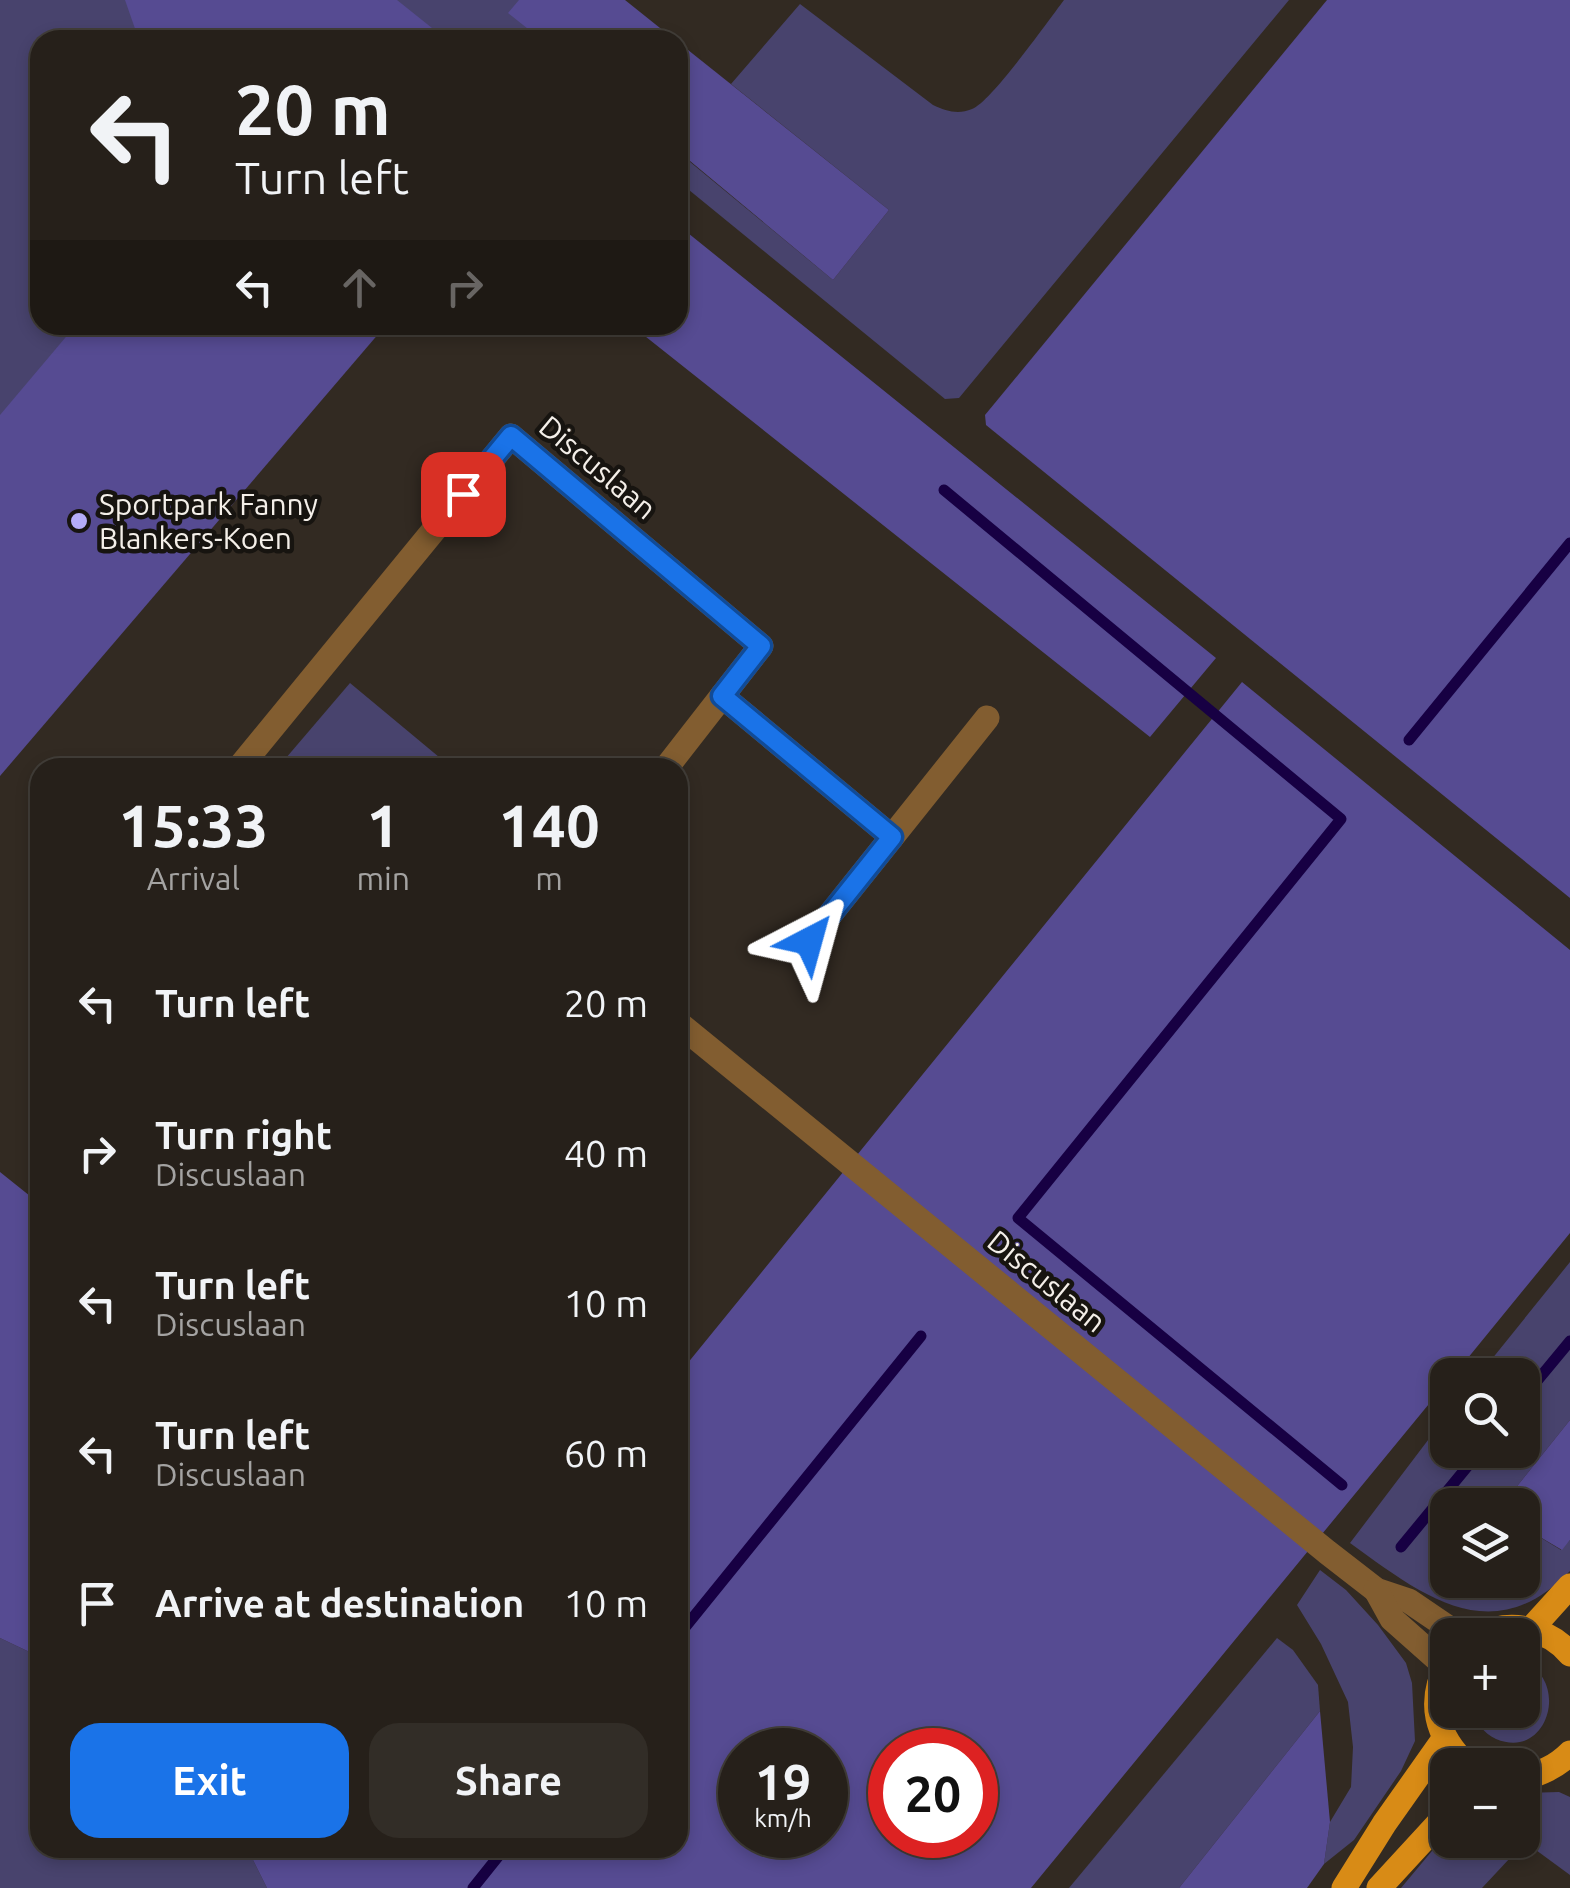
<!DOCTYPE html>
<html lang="en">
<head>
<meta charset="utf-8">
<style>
  body { margin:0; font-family:Ubuntu,sans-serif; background:#322d27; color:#f1f3f6; height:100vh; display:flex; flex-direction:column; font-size:38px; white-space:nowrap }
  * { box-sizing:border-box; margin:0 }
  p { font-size:32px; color:#a4a3a2 }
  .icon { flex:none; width:55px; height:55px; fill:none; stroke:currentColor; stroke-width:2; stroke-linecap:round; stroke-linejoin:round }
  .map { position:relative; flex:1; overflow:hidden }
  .sheet { position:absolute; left:30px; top:758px; width:658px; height:1100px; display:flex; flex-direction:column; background:#26201a; border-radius:30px; box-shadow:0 5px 15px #0003,0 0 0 2px #423e39 }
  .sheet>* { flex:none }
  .top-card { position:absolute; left:30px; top:30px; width:658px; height:305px; border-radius:30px; box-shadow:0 5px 15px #0003,0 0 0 2px #423e39; background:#26201a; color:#f1f3f6; overflow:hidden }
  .tools { position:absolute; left:1430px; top:1358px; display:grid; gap:20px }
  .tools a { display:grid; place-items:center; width:110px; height:110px; border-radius:20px; background:#26201a; box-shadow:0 5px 15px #0003,0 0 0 2px #423e39; font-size:50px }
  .speed { position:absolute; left:718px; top:1728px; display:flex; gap:20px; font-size:50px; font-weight:700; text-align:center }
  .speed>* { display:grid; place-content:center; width:130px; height:130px; border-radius:50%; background:#26201a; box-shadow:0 5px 15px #0003,0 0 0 2px #423e39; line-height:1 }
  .speed small { font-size:25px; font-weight:400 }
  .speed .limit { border:15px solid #d22; background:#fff; color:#111 }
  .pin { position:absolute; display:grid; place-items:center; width:85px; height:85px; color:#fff; margin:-42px; border-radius:20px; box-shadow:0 5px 15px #0006 }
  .me { position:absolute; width:110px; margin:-55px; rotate:39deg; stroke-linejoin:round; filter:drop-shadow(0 0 8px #0008) }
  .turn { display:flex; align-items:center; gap:35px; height:210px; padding:0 40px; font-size:45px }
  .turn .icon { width:130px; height:130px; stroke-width:2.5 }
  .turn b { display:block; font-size:70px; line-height:85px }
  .lanes { display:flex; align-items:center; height:95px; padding:0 40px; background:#0003; justify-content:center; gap:50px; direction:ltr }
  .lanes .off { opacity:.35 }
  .eta { display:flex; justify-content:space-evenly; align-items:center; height:170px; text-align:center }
  .eta b { font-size:60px; font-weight:700; line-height:70px }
  .action { display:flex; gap:20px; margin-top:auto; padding:20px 40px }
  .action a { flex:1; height:115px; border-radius:30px; background:#1a73e8; color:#fff; font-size:40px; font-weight:700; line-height:115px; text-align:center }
  .action a+a { background:#322d27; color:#f1f3f6 }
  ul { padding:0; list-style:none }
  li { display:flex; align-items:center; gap:30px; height:150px; padding:0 40px }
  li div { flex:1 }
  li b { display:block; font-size:38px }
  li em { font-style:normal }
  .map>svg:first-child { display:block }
  .green { fill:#48436d }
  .forest { fill:#564b92; fill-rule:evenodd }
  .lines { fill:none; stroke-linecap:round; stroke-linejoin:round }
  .stream { stroke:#170043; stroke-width:11 }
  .minor { stroke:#825d30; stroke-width:25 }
  .major { stroke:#d88b16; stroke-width:25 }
  .route-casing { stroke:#114b97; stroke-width:25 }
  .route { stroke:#1a73e8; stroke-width:18 }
  .poi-dot { fill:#b4acf9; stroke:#171410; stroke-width:4 }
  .labels { text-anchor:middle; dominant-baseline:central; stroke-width:9; stroke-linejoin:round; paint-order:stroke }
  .street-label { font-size:30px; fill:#f4efe9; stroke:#171410 }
  .poi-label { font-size:30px; fill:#f4efe9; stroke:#171410; text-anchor:start }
</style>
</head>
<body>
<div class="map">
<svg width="1570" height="1888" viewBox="0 0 1570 1888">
  <rect width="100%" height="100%" fill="#322a22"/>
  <g class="green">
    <polygon points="0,0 562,0 547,40 40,40 40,325 317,325 0,717"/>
    <path d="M1064,0H1289L959,398L945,399L678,181V152L833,280L889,210L731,84L800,4L933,105C946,111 958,115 972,109C991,102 1048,21 1064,0Z"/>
    <polygon points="350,683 451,767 283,768 280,765"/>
    <path d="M1570,1262V1420L1502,1505H1448V1580H1522L1523,1527L1561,1550L1570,1540V1571C1492,1652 1422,1595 1350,1543L1447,1415L1448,1450H1522V1375H1479Z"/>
    <polygon points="1320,1570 1346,1590 1378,1625 1406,1663 1412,1683 1415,1741 1401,1771 1354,1840 1324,1864 1330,1822 1351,1787 1353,1747 1348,1702 1321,1644 1297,1605"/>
    <polygon points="0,1638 40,1657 40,1848 247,1848 267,1888 0,1888"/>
    <polygon points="1277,1638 1293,1650 1318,1685 1320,1711 1179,1888 1069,1888"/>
    <path d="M1523,1662C1570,1679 1549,1761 1496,1739C1483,1733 1477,1723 1472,1710H1522Z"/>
    <polygon points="1559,1792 1570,1797 1570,1875 1525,1842 1482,1888 1401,1888 1447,1833 1448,1840 1522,1840 1523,1793"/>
  </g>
  <g class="forest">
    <polygon points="125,0 397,0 447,40 139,40"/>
    <polygon points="519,0 625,0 675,40 542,40 508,13"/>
    <polygon points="1327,0 1570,0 1570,898 986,425 985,415"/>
    <polygon points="678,42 889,210 833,280 678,151"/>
    <polygon points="678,225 1216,658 1150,737 631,325 678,325"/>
    <polygon points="76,325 386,325 0,776 0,415"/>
    <path d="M1242,682L1570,950V1233L1454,1375H1448L1447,1382L1031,1888H267L247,1848H678V1375ZM740,1750H825V1835H740ZM890,1750H975V1835H890Z"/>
    <polygon points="0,1172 40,1204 40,1657 0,1638"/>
    <polygon points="1570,1420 1570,1540 1562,1550 1523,1527 1522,1505 1502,1505"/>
    <polygon points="1320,1711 1330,1822 1324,1864 1307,1888 1179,1888"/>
  </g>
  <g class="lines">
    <g class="stream">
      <polyline points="944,490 1341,819 1018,1218 1342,1485"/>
      <polyline points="1409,740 1570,543"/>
      <polyline points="1522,1399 1570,1341"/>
      <polyline points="1401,1547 1481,1450"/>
      <polyline points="678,1636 921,1336"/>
      <polyline points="473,1888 505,1848"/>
    </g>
    <g class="minor">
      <polyline points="722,696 892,837"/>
      <polyline points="239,768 511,436 761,646 666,768"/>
      <polyline points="809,941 987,718"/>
      <polyline points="678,1023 1327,1552 1376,1590 1409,1601 1459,1635"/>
      <polyline points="1376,1590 1392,1619 1445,1666"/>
    </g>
    <g class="major">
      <polyline points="1531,1629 1570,1586"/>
      <path d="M1480,1635C1510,1620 1548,1628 1570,1654"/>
      <path d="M1448,1663C1427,1702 1436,1736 1467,1765"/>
      <path d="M1522,1779C1541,1773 1556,1767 1570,1753"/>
      <polyline points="1344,1888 1384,1824 1444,1739"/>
      <polyline points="1379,1888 1448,1813"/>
    </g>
  </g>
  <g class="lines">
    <g class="route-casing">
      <polyline id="route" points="463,494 511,436 761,646 722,696 892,837 809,941"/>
    </g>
    <use href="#route" class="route"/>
  </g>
  <circle class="poi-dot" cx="79" cy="521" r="10"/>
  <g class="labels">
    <g class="street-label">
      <text transform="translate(598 467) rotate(40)">Discuslaan</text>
      <text transform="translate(1047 1281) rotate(39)">Discuslaan</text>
    </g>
    <g class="poi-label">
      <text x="99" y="504">Sportpark Fanny<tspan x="99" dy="34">Blankers-Koen</tspan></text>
    </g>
  </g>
</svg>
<div class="tools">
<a><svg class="icon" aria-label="search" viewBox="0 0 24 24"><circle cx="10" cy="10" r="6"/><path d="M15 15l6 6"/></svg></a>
<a><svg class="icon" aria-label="layers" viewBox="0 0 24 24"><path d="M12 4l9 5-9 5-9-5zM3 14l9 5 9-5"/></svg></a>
<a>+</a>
<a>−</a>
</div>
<div class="speed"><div>19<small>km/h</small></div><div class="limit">20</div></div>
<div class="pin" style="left:463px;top:494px;background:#d93025"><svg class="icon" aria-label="arrive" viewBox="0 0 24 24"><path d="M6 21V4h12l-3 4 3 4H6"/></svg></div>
<svg class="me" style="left:809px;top:941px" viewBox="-20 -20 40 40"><path d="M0-17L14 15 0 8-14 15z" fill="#1a73e8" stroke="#fff" stroke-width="4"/></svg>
<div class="top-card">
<div class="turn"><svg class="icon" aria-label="left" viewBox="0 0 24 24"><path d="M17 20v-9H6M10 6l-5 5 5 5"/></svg><div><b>20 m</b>Turn left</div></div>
<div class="lanes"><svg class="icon" aria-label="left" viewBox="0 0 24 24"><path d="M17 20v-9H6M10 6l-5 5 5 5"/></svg><svg class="icon off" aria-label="ahead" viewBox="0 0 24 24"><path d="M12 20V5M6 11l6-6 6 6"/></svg><svg class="icon off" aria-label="right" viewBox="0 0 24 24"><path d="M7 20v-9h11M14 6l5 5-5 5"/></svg></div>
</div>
<section class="sheet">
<div class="eta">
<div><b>15:33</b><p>Arrival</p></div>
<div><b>1</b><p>min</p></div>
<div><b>140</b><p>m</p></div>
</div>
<ul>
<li><svg class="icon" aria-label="left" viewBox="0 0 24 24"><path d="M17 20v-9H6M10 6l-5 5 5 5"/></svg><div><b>Turn left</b></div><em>20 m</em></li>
<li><svg class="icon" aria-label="right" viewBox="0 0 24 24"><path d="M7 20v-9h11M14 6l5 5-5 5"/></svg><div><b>Turn right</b><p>Discuslaan</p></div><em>40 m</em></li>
<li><svg class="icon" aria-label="left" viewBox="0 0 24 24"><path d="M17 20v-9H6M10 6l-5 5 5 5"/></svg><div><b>Turn left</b><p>Discuslaan</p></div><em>10 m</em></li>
<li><svg class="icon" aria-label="left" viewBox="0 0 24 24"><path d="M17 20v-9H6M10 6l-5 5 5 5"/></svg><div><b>Turn left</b><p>Discuslaan</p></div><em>60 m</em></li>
<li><svg class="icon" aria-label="arrive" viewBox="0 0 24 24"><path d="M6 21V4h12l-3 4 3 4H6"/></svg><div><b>Arrive at destination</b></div><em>10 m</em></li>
</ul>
<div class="action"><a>Exit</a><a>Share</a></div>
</section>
</div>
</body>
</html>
